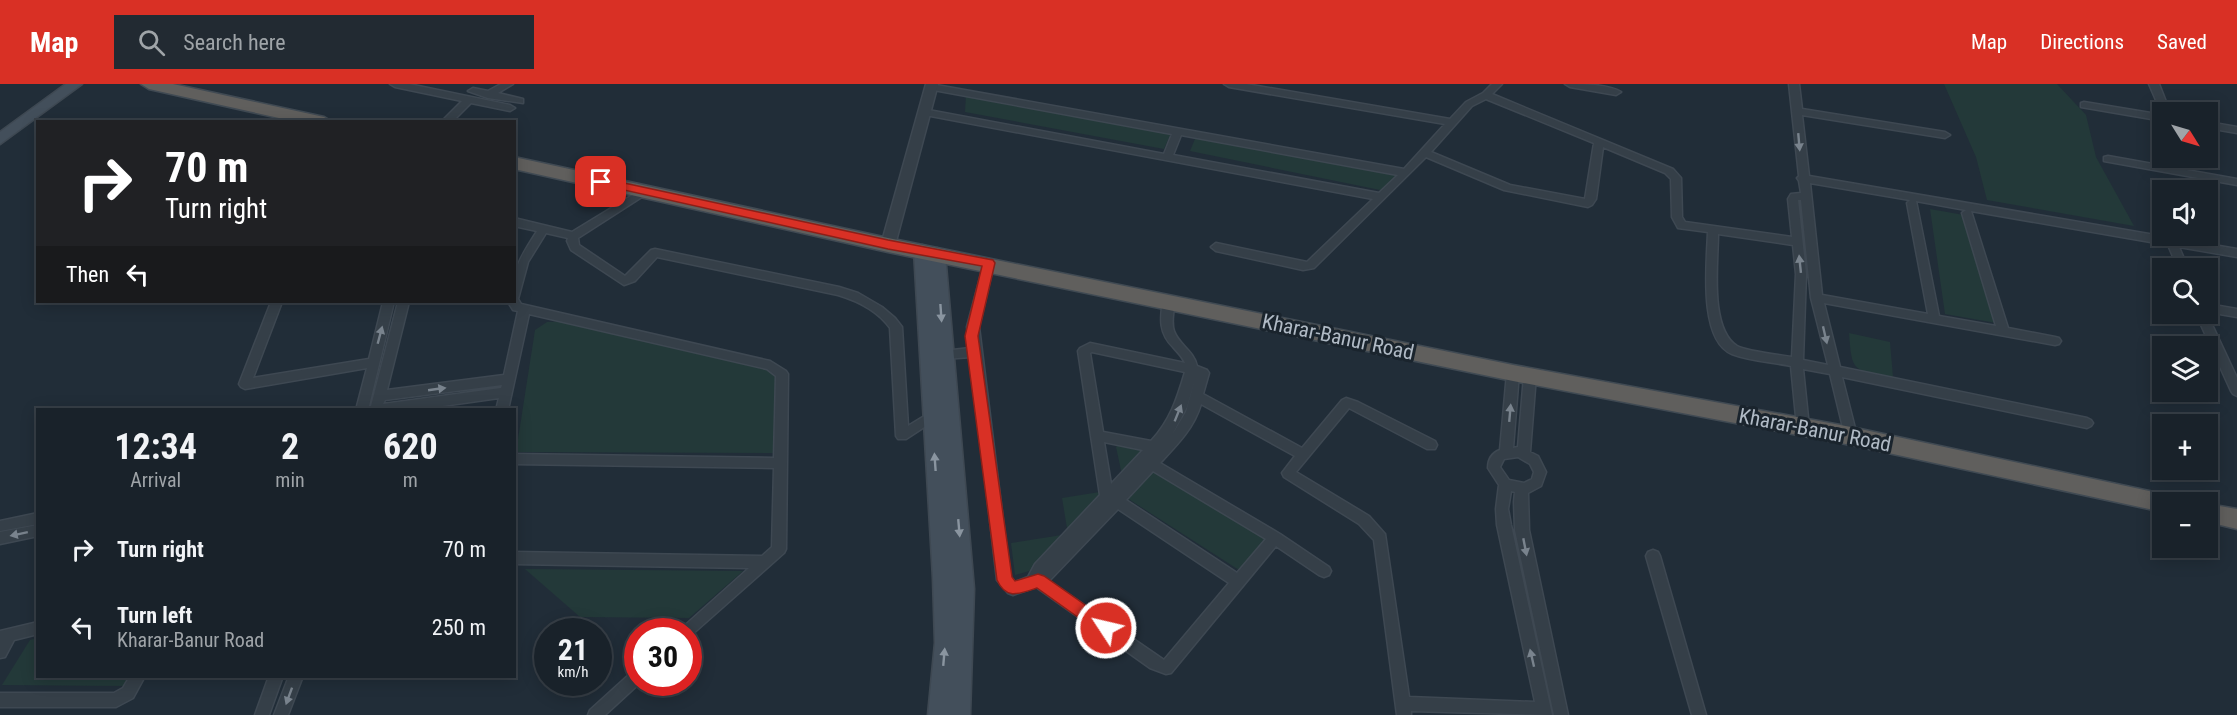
<!DOCTYPE html>
<html lang="en">
<head>
<meta charset="utf-8">
<style>
  body { margin:0; font-family:"Roboto Condensed",sans-serif; background:#222a32; color:#f1f3f6; height:100vh; display:flex; flex-direction:column; font-size:22px; white-space:nowrap }
  * { box-sizing:border-box; margin:0 }
  p { font-size:20px; color:#9fa4a8 }
  .icon { flex:none; width:33px; height:33px; fill:none; stroke:currentColor; stroke-width:2; stroke-linecap:round; stroke-linejoin:round }
  .map { position:relative; flex:1; overflow:hidden }
  .drawer { position:absolute; left:36px; top:324px; width:480px; height:270px; display:flex; flex-direction:column; background:#19222a; border-radius:0px; box-shadow:0 3px 15px #0003,0 0 0 2px #373f47 }
  .drawer>* { flex:none }
  .hud { position:absolute; left:36px; top:36px; width:480px; height:183px; border-radius:0px; box-shadow:0 3px 15px #0003,0 0 0 2px #373f47; background:#202124; color:#fff; overflow:hidden }
  .needle { width:39px; rotate:127deg }
  .buttons { position:absolute; left:2152px; top:18px; display:grid; gap:12px }
  .buttons a { display:grid; place-items:center; width:66px; height:66px; border-radius:0px; background:#19222a; box-shadow:0 3px 15px #0003,0 0 0 2px #373f47; font-size:30px }
  .speed { position:absolute; left:534px; top:534px; display:flex; gap:12px; font-size:30px; font-weight:700; text-align:center }
  .speed>* { display:grid; place-content:center; width:78px; height:78px; border-radius:50%; background:#19222a; box-shadow:0 3px 15px #0003,0 0 0 2px #373f47; line-height:1 }
  .speed small { font-size:15px; font-weight:400 }
  .speed .limit { border:9px solid #d22; background:#fff; color:#111 }
  .pin { position:absolute; display:grid; place-items:center; width:51px; height:51px; color:#fff; margin:-26px; border-radius:12px; box-shadow:0 3px 9px #0006 }
  .me { position:absolute; width:66px; margin:-33px; rotate:305deg; stroke-linejoin:round; filter:drop-shadow(0 0 4px #0008) }
  .turn { display:flex; align-items:center; gap:21px; height:126px; padding:0 30px; font-size:27px }
  .turn .icon { width:78px; height:78px; stroke-width:2.5 }
  .turn b { display:block; font-size:42px; line-height:51px }
  .then { display:flex; align-items:center; height:57px; padding:0 30px; background:#0003; gap:12px; font-size:22px }
  .eta { display:flex; justify-content:space-evenly; align-items:center; height:102px; text-align:center }
  .eta b { font-size:36px; font-weight:700; line-height:42px }
  ul { padding:0; list-style:none }
  li { display:flex; align-items:center; gap:18px; height:78px; padding:0 30px }
  li div { flex:1 }
  li b { display:block; font-size:22px }
  li em { font-style:normal }
  header { display:flex; align-items:center; gap:36px; box-sizing:border-box; height:84px; padding:0 30px; background:#d93025; color:#fff }
  header strong { font-size:28px }
  nav { display:flex; gap:33px; margin-inline-start:auto; font-size:21px }
  .search { width:420px; height:54px; background:#222a32; display:flex; align-items:center; gap:15px; box-sizing:border-box; padding:0 21px; border-radius:0px; color:#9fa4a8; font-size:22px }
  .map>svg:first-child { display:block }
  .green { fill:#233939 }
  .lines { fill:none; stroke-linecap:round; stroke-linejoin:round }
  .minor-casing { stroke:#3e4852; stroke-width:3 }
  .tertiary-casing { stroke:#3e4852; stroke-width:3 }
  .secondary-casing { stroke:#3e4852; stroke-width:3 }
  .trunk-casing { stroke:#404a53; stroke-width:3 }
  .minor { fill:#353f48; fill-rule:evenodd }
  .tertiary { fill:#353f48; fill-rule:evenodd }
  .secondary { fill:#434f5b; fill-rule:evenodd }
  .trunk { fill:#605f5d; fill-rule:evenodd }
  .oneway { fill:#79838d }
  .oneway2 { fill:#8a95a0 }
  .route { fill:#d93025; stroke:#8d1f18; stroke-width:1.5 }
  .labels { text-anchor:middle; dominant-baseline:central; stroke-width:6; stroke-linejoin:round; paint-order:stroke }
  .street-label { font-size:21px; fill:#b0bac5; stroke:#1a242d }
</style>
</head>
<body>
<header>
<strong>Map</strong>
<div class="search"><svg class="icon" aria-label="search" viewBox="0 0 24 24"><circle cx="10" cy="10" r="6"/><path d="M15 15l6 6"/></svg>Search here</div>
<nav><a>Map</a><a>Directions</a><a>Saved</a></nav>
</header>
<div class="map">
<svg width="2237" height="631" viewBox="0 0 2237 631">
  <rect width="100%" height="100%" fill="#212d38"/>
  <g class="green">
    <polygon points="1944,0 2057,0 2086,31 2096,73 2134,142 1987,116 1976,73"/>
    <polygon points="966,10 1172,47 1164,65 965,28"/>
    <polygon points="1197,50 1402,91 1385,107 1190,67"/>
    <polygon points="1930,125 1964,131 2002,240 1945,230"/>
    <polygon points="569,237 783,290 776,369 516,368 535,246 547,238"/>
    <path d="M1849,249L1890,258L1893,293C1854,285 1852,291 1849,249Z"/>
    <polygon points="1120,359 1146,364 1122,391 1116,363"/>
    <polygon points="1153,386 1265,455 1239,486 1127,414"/>
    <polygon points="1106,407 1043,478 1033,486 1015,491 1011,459 1068,450 1062,414"/>
    <polygon points="525,485 743,487 689,534 580,533"/>
    <polygon points="37,554 38,592 131,593 126,602 2,601 30,556"/>
  </g>
  <g class="lines">
    <g class="minor-casing">
      <g id="minor">
        <polygon points="390,0 409,0 510,21 515,24 510,27 471,19 452,38 441,38 462,17 395,3"/>
        <polygon points="501,0 513,0 498,9 523,15 523,19 488,14 468,7 473,4 488,7"/>
        <path d="M931,0L1404,85L1445,40L1229,3L1224,0H1246L1450,35L1466,18L1483,9L1492,0H1502L1492,10L1673,85L1681,94L1682,133L1685,138L1792,153L1788,115L1791,110L1801,109L1799,97L1797,94L1799,92L1789,0H1799L1802,25L1945,48L1950,51L1945,54L1802,31L1809,92L2237,165V173L2179,163L2188,184H2178L2168,161L1971,127L2008,244L2055,253L2059,254L2061,257L2059,260L2055,261L1824,219L1840,283L2087,334L2091,336L2093,339L2091,342L2087,344L1842,293L1857,352L1855,355H1847L1845,352L1830,290L1803,285L1809,343L1807,346H1799L1797,343L1791,282C1773,278 1750,277 1732,270C1698,256 1707,178 1708,148L1678,144L1672,133L1671,95L1665,89L1603,63L1596,115L1592,121L1588,123L1504,106L1426,73L1314,184L1303,186L1216,167L1211,163L1216,159L1307,178L1373,115L920,30V26L923,25L1164,70L1172,50L928,5V1ZM1486,15L1594,59L1585,115L1510,101L1431,68L1472,22ZM1181,51L1398,91L1379,109L1173,71ZM1810,99L1910,116L1907,119L1928,230L1822,211ZM1798,116H1801L1811,214L1828,281L1803,276L1806,190ZM1916,117L1966,126L1962,129L1996,242L1939,232ZM1718,150L1793,161L1796,190L1792,273C1779,271 1746,267 1737,262C1709,244 1718,178 1718,150Z"/>
        <path d="M1565,0C1582,0 1607,0 1621,8L1616,11L1570,3Z"/>
        <polygon points="2149,0 2159,0 2170,28 2162,30"/>
        <polygon points="2084,18 2163,31 2163,37 2081,23 2081,19"/>
        <polygon points="2208,38 2237,43 2237,49 2208,44"/>
        <polygon points="2108,72 2237,95 2237,101 2104,77 2104,73"/>
        <path d="M644,104L649,107L648,109L578,154L579,161L625,192L651,166L655,165L839,203L858,209L882,223L895,234L902,243L908,342L931,328L935,330L937,333L935,336L906,355H898L896,352L890,244C878,227 858,217 838,211L657,173L635,197L624,201L571,166L567,157L568,154L546,149L528,178L518,215L521,220L770,277L786,287L788,290L786,465L784,469L688,554V548H680L682,544L749,484L514,480V468L762,472L772,463L774,384L514,380V370L774,374L776,292L767,285L529,230L508,326H496L499,314L414,326H370L398,218H409L387,306L504,291L518,227L513,226L508,218H514C514,180 518,178 537,147L514,142V134L572,148ZM502,301L501,304L383,320L385,316Z"/>
        <path d="M989,175L994,179L979,243L1010,493L1015,498L1028,493L1035,480L1100,411L1078,267L1080,264L1090,259L1185,279C1182,272 1178,269 1173,263C1159,249 1160,235 1163,217L1169,213L1173,214C1176,224 1170,236 1174,247C1179,261 1194,267 1197,282L1207,286L1209,289L1203,310L1302,364L1342,316L1346,314L1358,318L1435,357L1437,361L1435,365H1427L1349,324L1296,388L1369,432L1385,450L1409,613L1535,618L1497,441L1496,425L1499,401L1488,384C1488,376 1492,369 1500,366L1507,289L1513,285L1519,289L1513,364L1518,363L1524,292L1526,289H1534L1536,292L1530,368L1538,372L1546,388L1541,402L1528,409L1529,446L1568,631H1554L1515,446L1514,418L1515,408L1511,407L1508,425L1511,441L1552,631L1411,627V631H1397L1374,456L1359,440L1284,393L1282,389L1295,372L1201,320C1194,344 1177,361 1160,379L1280,450L1329,483L1331,487L1329,491L1324,493L1319,491L1276,462L1171,589L1166,590L1150,584L1036,503L1013,511L1008,509L997,496L971,273L944,275L938,271L944,267L970,264L967,243L984,179ZM1092,268L1185,288C1177,315 1170,337 1151,357L1103,348L1090,269ZM1196,291L1186,328L1172,351L1187,323ZM1104,358L1143,366L1111,400ZM1518,373L1530,380L1534,388L1532,395L1524,399L1509,396L1500,383L1504,375ZM1153,387L1266,455L1237,489L1126,416ZM1118,425L1229,499L1164,576L1049,497Z"/>
        <polygon points="271,218 282,218 253,294 369,275 383,218 394,218 368,326 356,326 367,284 245,305 241,303 239,300"/>
        <polygon points="2208,220 2237,225 2237,233 2208,228"/>
        <polygon points="2196,230 2207,230 2237,294 2237,312 2233,310 2231,307"/>
        <polygon points="38,429 38,440 0,447 0,437"/>
        <polygon points="38,441 38,452 0,460 0,448"/>
        <polygon points="1653,466 1658,468 1660,472 1706,631 1692,631 1646,472 1648,468"/>
        <polygon points="38,538 38,550 14,556 5,573 0,574 0,547"/>
        <polygon points="638,586 638,598 641,598 605,631 588,631 590,626 633,587"/>
        <polygon points="130,592 145,592 133,614 116,623 0,623 0,609 114,609 123,604"/>
        <polygon points="269,592 283,592 269,631 255,631"/>
        <polygon points="289,592 303,592 288,631 274,631"/>
      </g>
    </g>
    <g class="tertiary-casing">
      <polygon id="tertiary" points="926,0 938,0 895,161 888,166 881,161"/>
    </g>
    <g class="secondary-casing">
      <g id="secondary">
        <polygon points="66,0 82,0 0,60 0,48"/>
        <polygon points="922,161 928,163 930,168 937,164 945,170 974,505 970,631 928,631 935,559 933,494 914,167"/>
      </g>
    </g>
    <g class="trunk-casing">
      <g id="trunk">
        <polygon points="141,0 173,0 324,33 332,38 297,38 149,5"/>
        <polygon points="514,73 888,154 1513,281 1851,343 2163,410 2171,412 2174,418 2163,418 2163,428 1851,361 1513,297 888,168 514,85"/>
        <polygon points="2208,420 2237,425 2237,445 2208,438"/>
      </g>
    </g>
    <use href="#minor" class="minor"/>
    <use href="#tertiary" class="tertiary"/>
    <use href="#secondary" class="secondary"/>
    <use href="#trunk" class="trunk"/>
  </g>
  <defs><path id="oneway-solid" d="M-6-.8H1V-3.2L6.5 0L1 3.2V.8H-6Z" transform="scale(1.5)"/></defs>
  <g class="oneway">
    <use href="#oneway-solid" transform="translate(1799 58) rotate(85)"/>
    <use href="#oneway-solid" transform="translate(1800 180) rotate(-96)"/>
    <use href="#oneway-solid" transform="translate(380 251) rotate(-75)"/>
    <use href="#oneway-solid" transform="translate(1825 251) rotate(77)"/>
    <use href="#oneway-solid" transform="translate(437 305) rotate(-8)"/>
    <use href="#oneway-solid" transform="translate(1178 329) rotate(-68)"/>
    <use href="#oneway-solid" transform="translate(1510 329) rotate(-85)"/>
    <use href="#oneway-solid" transform="translate(19 450) rotate(168)"/>
    <use href="#oneway-solid" transform="translate(1525 463) rotate(79)"/>
    <use href="#oneway-solid" transform="translate(1532 574) rotate(-103)"/>
    <use href="#oneway-solid" transform="translate(289 612) rotate(110)"/>
  </g>
  <g class="oneway2">
    <use href="#oneway-solid" transform="translate(941 229) rotate(86)"/>
    <use href="#oneway-solid" transform="translate(935 378) rotate(-94)"/>
    <use href="#oneway-solid" transform="translate(959 444) rotate(85)"/>
    <use href="#oneway-solid" transform="translate(944 573) rotate(-85)"/>
  </g>
  <path class="route" d="M601,94L888,156L993,176L995,179L978,252L1012,493L1015,497L1038,490L1044,492L1111,539L1114,544L1111,549H1100L1037,504C1019,510 1006,516 997,496L965,252L982,182L888,165L597,100V95Z"/>
  <g class="labels">
    <g class="street-label">
      <text transform="translate(1338 253) rotate(12)">Kharar-Banur Road</text>
      <text transform="translate(1815 346) rotate(11)">Kharar-Banur Road</text>
    </g>
  </g>
</svg>
<div class="buttons">
<a><svg class="needle" viewBox="-14 -14 28 28"><path d="M0-13l5 13h-10z" fill="#e53935"/><path d="M0 13l5-13h-10z" fill="#9fa4a8"/></svg></a>
<a><svg class="icon" aria-label="sound" viewBox="0 0 24 24"><path d="M4 9h4l5-4v14l-5-4H4zM17 9q2 3 0 6"/></svg></a>
<a><svg class="icon" aria-label="search" viewBox="0 0 24 24"><circle cx="10" cy="10" r="6"/><path d="M15 15l6 6"/></svg></a>
<a><svg class="icon" aria-label="layers" viewBox="0 0 24 24"><path d="M12 4l9 5-9 5-9-5zM3 14l9 5 9-5"/></svg></a>
<a>+</a>
<a>−</a>
</div>
<div class="speed"><div>21<small>km/h</small></div><div class="limit">30</div></div>
<div class="pin" style="left:601px;top:98px;background:#d93025"><svg class="icon" aria-label="arrive" viewBox="0 0 24 24"><path d="M6 21V4h12l-3 4 3 4H6"/></svg></div>
<svg class="me" style="left:1106px;top:544px" viewBox="-20 -20 40 40"><circle r="17" fill="#d93025" stroke="#fff" stroke-width="3"/><path d="M0-11L8 9 0 5-8 9z" fill="#fff"/></svg>
<div class="hud">
<div class="turn"><svg class="icon" aria-label="right" viewBox="0 0 24 24"><path d="M7 20v-9h11M14 6l5 5-5 5"/></svg><div><b>70 m</b>Turn right</div></div>
<div class="then">Then<svg class="icon" aria-label="left" viewBox="0 0 24 24"><path d="M17 20v-9H6M10 6l-5 5 5 5"/></svg></div>
</div>
<section class="drawer">
<div class="eta">
<div><b>12:34</b><p>Arrival</p></div>
<div><b>2</b><p>min</p></div>
<div><b>620</b><p>m</p></div>
</div>
<ul>
<li><svg class="icon" aria-label="right" viewBox="0 0 24 24"><path d="M7 20v-9h11M14 6l5 5-5 5"/></svg><div><b>Turn right</b></div><em>70 m</em></li>
<li><svg class="icon" aria-label="left" viewBox="0 0 24 24"><path d="M17 20v-9H6M10 6l-5 5 5 5"/></svg><div><b>Turn left</b><p>Kharar-Banur Road</p></div><em>250 m</em></li>
</ul>
</section>
</div>
</body>
</html>
